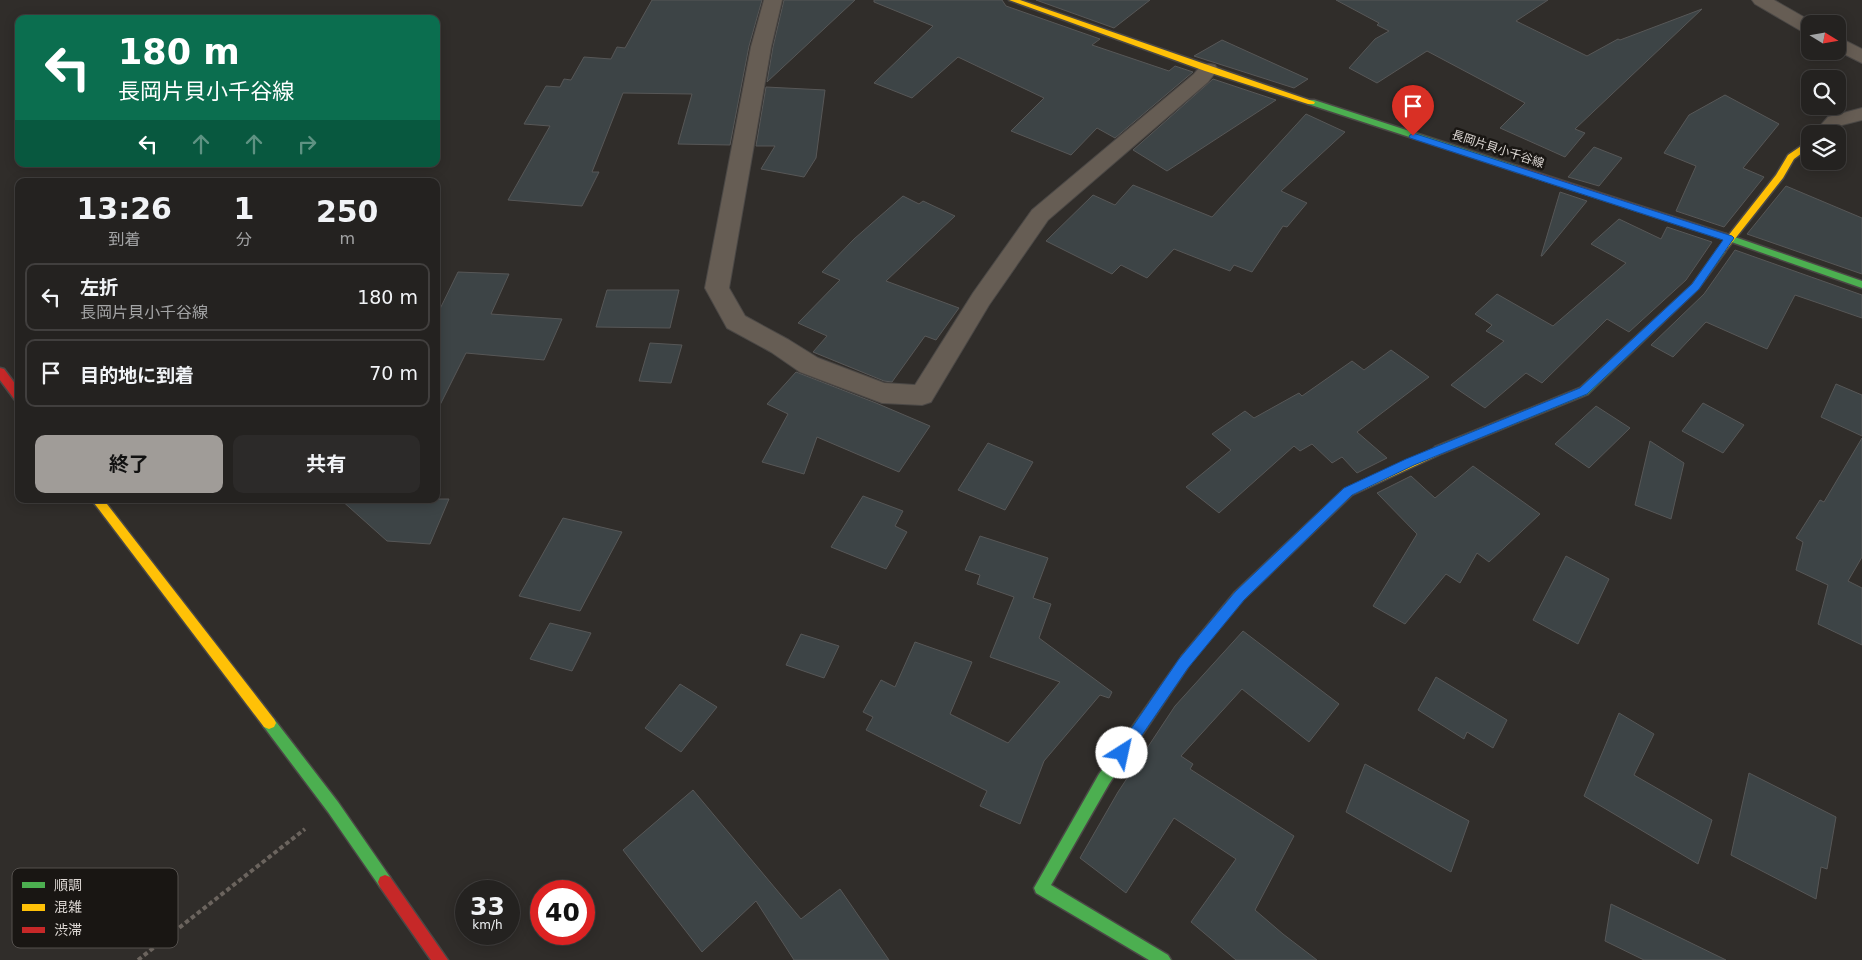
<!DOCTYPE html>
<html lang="ja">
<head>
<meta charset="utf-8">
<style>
  body { margin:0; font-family:"DejaVu Sans","Noto Sans JP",sans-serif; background:#2c2a29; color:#f1f3f6; height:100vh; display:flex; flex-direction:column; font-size:19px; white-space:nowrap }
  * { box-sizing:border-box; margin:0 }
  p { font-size:16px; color:#a3a4a5 }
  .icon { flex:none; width:28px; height:28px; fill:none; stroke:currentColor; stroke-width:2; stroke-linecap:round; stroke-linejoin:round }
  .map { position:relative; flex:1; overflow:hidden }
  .panel { position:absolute; left:15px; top:178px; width:425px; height:325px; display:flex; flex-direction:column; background:#242220; border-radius:10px; box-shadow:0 2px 12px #0003,0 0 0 1px #413f3e }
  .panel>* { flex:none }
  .guide { position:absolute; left:15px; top:15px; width:425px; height:152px; border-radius:10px; box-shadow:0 2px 12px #0003,0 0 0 1px #413f3e; background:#0b6e4f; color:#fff; overflow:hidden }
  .needle { width:32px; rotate:101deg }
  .buttons { position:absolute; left:1801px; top:15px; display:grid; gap:10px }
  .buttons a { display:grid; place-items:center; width:45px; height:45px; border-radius:10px; background:#242220; box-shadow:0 2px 12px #0003,0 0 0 1px #413f3e; font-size:25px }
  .speed { position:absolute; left:455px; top:880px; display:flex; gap:10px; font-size:25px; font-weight:700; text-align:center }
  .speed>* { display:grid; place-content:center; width:65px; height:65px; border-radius:50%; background:#242220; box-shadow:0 2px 12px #0003,0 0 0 1px #413f3e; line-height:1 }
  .speed small { font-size:12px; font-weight:400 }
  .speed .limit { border:8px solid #d22; background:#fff; color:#111 }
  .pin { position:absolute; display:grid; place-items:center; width:42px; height:42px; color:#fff; margin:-51px -21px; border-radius:50% 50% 50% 0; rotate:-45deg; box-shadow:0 0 5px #0007 }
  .pin .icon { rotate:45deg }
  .me { position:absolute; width:55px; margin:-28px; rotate:35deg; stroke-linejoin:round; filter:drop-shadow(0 0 4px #0008) }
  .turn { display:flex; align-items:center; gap:18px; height:105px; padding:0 20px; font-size:22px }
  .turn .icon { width:65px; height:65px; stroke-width:2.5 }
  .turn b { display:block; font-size:35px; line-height:42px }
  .lanes { display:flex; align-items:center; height:48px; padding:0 20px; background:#0003; justify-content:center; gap:25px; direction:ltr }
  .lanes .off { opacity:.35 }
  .eta { display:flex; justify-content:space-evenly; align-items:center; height:85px; text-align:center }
  .eta b { font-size:30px; font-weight:700; line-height:35px }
  .primary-button { display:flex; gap:10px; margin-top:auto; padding:10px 20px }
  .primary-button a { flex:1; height:58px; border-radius:10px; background:#a09c98; color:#111; font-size:20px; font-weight:700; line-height:58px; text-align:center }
  .primary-button a+a { background:#2c2a29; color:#f1f3f6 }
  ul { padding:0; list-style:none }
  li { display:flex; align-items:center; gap:15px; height:68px; margin:0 10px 8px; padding:0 10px; border:2px solid #413f3e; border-radius:10px }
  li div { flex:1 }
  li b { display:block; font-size:19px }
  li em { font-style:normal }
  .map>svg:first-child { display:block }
  .building { fill:#3d4446; stroke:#575757 }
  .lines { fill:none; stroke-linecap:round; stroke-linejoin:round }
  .street-casing { stroke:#4b4846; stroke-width:2 }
  .fast-casing { stroke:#4b4846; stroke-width:3 }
  .slow-casing { stroke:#4b4846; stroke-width:3 }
  .jam-casing { stroke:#4b4846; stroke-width:3 }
  .path { stroke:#6b645e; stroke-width:4; stroke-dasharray:4.5 3; stroke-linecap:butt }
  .street { fill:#665d54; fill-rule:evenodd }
  .fast { fill:#4caf50; fill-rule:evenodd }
  .slow { fill:#ffc107; fill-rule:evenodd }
  .jam { fill:#c62828; fill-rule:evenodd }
  .route { fill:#1a73e8; stroke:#114b97 }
  .labels { text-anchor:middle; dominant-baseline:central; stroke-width:5; stroke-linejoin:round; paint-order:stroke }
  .far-street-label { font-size:12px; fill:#ddd8d4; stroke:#191613 }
  .key { fill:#191613; stroke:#54504d; stroke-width:1 }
  .key-label { font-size:14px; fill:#ddd8d4 }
</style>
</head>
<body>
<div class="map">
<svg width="1862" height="960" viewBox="0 0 1862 960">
  <rect width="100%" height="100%" fill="#302d2a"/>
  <g class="building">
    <polygon points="652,0 762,0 749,46 730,145 678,144 692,94 623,93 592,172 599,172 582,206 508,200 550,126 524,124 546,86 560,87 564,79 571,80 584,57 611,59 617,47 625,48"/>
    <polygon points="784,0 855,0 767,82 773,47"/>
    <polygon points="874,0 1002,0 1006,6 1100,39 1092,45 1169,71 1175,66 1193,72 1115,138 1097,128 1071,155 1011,131 1044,98 958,57 912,98 874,83 933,26 874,2"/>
    <polygon points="1036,0 1150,0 1114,28"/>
    <polygon points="1336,0 1548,0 1516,21 1587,56 1618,39 1620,40 1702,9 1575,129 1585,133 1565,157 1500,128 1525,103 1427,51 1377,83 1349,68 1375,39 1389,31 1377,25 1379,23"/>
    <polygon points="1222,40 1308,79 1294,88 1194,56"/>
    <polygon points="1213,79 1276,100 1167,171 1133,150"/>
    <polygon points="766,87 825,90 816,158 804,177 761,169 775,146 756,146"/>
    <polygon points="1725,95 1779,124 1743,168 1764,177 1724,227 1676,211 1696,166 1664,153 1689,115"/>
    <polygon points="1306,114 1345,132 1281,191 1307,203 1287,227 1283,226 1252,272 1234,265 1230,271 1174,249 1147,278 1121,265 1112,274 1046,241 1093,195 1115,205 1133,185 1212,217"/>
    <polygon points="1594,147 1622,158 1599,186 1568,177"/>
    <polygon points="1786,186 1862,218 1862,274 1747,234"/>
    <polygon points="1560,192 1587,201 1542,256 1541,256"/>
    <polygon points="903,196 919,204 923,201 955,216 886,281 959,308 936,340 925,336 892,382 884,381 813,352 827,336 798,323 840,280 822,272 854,239"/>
    <polygon points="1619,219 1661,239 1667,227 1712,242 1686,280 1629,332 1607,319 1542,383 1526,373 1485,408 1451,385 1504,341 1486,331 1492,325 1475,314 1497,294 1553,326 1626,263 1591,244"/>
    <polygon points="1735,250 1862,295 1862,318 1795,295 1767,349 1706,322 1673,357 1651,345 1704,294"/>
    <polygon points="458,272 509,274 491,314 562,319 544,360 466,353 436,413 436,317"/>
    <polygon points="607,290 679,290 670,328 596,327"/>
    <polygon points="650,343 682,345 671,383 639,381"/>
    <polygon points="1391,350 1429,377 1357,432 1387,458 1357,473 1342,457 1332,463 1312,444 1300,451 1294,446 1219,513 1186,487 1231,450 1212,434 1245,411 1254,418 1299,393 1302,396 1352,361 1364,370"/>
    <polygon points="796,372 876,403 930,426 899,472 817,437 804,474 762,462 788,414 767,404"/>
    <polygon points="1836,384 1862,395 1862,436 1821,417"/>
    <polygon points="1703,403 1744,425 1723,453 1682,431"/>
    <polygon points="1596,406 1630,428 1589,468 1555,444"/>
    <polygon points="1862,438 1862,557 1848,581 1862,588 1862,645 1818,624 1828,585 1796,570 1803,542 1796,538 1820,500 1824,502"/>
    <polygon points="1650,441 1684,463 1671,519 1635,505"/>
    <polygon points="988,443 1033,462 1005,510 958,490"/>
    <polygon points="1473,466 1540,514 1489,562 1477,553 1460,583 1446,574 1405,624 1373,606 1417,534 1377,493 1411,476 1435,498"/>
    <polygon points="863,496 903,511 895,526 907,532 886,569 831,547"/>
    <polygon points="340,499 449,499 430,544 387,541"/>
    <polygon points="563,518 622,532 580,611 519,596"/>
    <polygon points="980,536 1048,558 1033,598 1051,604 1039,638 1112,692 1109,698 1100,695 1044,761 1020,824 980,806 987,791 866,730 873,717 863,712 881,680 895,687 915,642 972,662 950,714 1008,743 1060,682 990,657 1014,597 977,584 980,575 965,570"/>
    <polygon points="1566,556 1609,579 1578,644 1533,620"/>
    <polygon points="550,623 591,633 572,671 530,659"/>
    <polygon points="1243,631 1339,704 1309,742 1242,689 1181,756 1193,764 1190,769 1294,836 1255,910 1283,934 1317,960 1236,960 1191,922 1236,859 1174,818 1126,893 1080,858 1118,792 1175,706"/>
    <polygon points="801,634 839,646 824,678 786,665"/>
    <polygon points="1436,677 1507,720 1493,748 1467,732 1464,739 1418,710"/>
    <polygon points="680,684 717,707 681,752 645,728"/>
    <polygon points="1619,713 1654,734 1634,775 1712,820 1698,864 1584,796"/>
    <polygon points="1365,764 1469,821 1451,872 1346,812"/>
    <polygon points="1749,773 1836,817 1827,869 1821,867 1816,899 1731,855"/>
    <polygon points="693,790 801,919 840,889 889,960 794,960 756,901 702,952 623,850"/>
    <polygon points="1611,904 1726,960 1644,960 1605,941"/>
  </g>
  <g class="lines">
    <g class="street-casing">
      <g id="street">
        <path d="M764,0H782L771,47L729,288L745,316L789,340L818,358L884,383L915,385L973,293L1032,210L1194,74C1201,65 1204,62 1215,65L1218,69L1208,82L1048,220L989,305L931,402L922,405L882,403L800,372L771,352L727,328L705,288L751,47Z"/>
        <polygon points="1752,0 1774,0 1816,24 1810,24 1810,34 1803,32 1755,4"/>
        <polygon points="1838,37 1862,49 1862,63 1838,51"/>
        <polygon points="1862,108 1862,120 1842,125 1835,134 1813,134 1828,117"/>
      </g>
    </g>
    <g class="fast-casing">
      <g id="fast">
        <polygon points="1308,100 1314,100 1520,167 1521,169 1517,172 1514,171 1308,104"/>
        <polygon points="1726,234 1862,281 1862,288 1723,239 1721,237"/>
        <polygon points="1720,249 1725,252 1698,289 1588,394 1443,453 1435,453 1433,450 1435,447 1580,388 1692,285 1717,250"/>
        <polygon points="1186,654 1190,656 1192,660 1190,664 1109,784 1051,885 1168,955 1171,960 1149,960 1036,893 1034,888 1099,774 1182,656"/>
        <polygon points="269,717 274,719 338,802 390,877 392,882 390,887 385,889 380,887 328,812 264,727 262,723 264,719"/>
      </g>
    </g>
    <g class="slow-casing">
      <g id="slow">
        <polygon points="1009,0 1020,0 1315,102 1314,104 1308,104 1205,71"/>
        <polygon points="1810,140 1810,147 1794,159 1783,178 1723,254 1717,254 1717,250 1776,175 1788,155"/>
        <polygon points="1439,446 1443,447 1445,450 1443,453 1352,495 1243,600 1190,664 1186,666 1182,664 1180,660 1182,656 1235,592 1344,489"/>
        <polygon points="91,499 103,499 274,719 276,723 274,727 269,729 264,727"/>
      </g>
    </g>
    <g class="jam-casing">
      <g id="jam">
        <polygon points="1517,166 1729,235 1731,237 1726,240 1723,239 1514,171 1513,169"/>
        <polygon points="0,368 4,369 19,389 19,401 15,400 0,380"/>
        <polygon points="385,875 390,877 448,960 431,960 380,887 378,882 380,877"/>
      </g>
    </g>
    <polyline class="path" points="138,960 305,829"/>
    <use href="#street" class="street"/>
    <use href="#fast" class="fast"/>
    <use href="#slow" class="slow"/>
    <use href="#jam" class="jam"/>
  </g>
  <polygon class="route" points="1413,133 1732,236 1734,238 1699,289 1587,394 1414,465 1352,495 1244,600 1188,668 1127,757 1122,759 1118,757 1116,753 1118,748 1179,659 1235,592 1344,488 1406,459 1580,388 1692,284 1723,240 1410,138 1409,136"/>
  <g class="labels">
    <g class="far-street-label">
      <text transform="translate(1498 149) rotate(18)">長岡片貝小千谷線</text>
    </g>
  </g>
  <rect x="12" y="868" width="166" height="80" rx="8" class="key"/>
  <rect x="22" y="882" width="23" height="6" fill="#4caf50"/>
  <rect x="22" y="904" width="23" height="7" fill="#ffc107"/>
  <rect x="22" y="927" width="23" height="6" fill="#c62828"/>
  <g class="key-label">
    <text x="54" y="890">順調</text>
    <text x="54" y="912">混雑</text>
    <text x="54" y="935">渋滞</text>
  </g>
</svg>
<div class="buttons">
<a><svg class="needle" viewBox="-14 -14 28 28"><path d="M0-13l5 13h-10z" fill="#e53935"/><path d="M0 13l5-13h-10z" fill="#a3a4a5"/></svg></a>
<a><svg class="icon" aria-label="search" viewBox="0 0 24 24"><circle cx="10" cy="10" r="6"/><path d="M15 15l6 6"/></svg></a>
<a><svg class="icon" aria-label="layers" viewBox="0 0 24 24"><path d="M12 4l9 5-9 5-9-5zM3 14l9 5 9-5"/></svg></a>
</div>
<div class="speed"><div>33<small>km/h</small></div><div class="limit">40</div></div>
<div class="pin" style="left:1413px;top:136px;background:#d93025"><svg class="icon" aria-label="arrive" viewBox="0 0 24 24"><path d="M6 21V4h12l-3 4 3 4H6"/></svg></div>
<svg class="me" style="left:1122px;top:753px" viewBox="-20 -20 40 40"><circle r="19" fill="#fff"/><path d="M0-13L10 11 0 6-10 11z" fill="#1a73e8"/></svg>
<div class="guide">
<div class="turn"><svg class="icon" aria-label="left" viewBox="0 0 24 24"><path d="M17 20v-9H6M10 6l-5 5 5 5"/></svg><div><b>180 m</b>長岡片貝小千谷線</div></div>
<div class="lanes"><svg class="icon" aria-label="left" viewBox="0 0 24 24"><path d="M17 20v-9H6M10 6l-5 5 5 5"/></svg><svg class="icon off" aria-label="ahead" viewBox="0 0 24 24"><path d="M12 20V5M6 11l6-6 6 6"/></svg><svg class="icon off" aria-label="ahead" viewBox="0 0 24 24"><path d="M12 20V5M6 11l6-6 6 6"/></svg><svg class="icon off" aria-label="right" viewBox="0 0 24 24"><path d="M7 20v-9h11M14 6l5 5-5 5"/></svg></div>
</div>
<section class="panel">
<div class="eta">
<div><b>13:26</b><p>到着</p></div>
<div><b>1</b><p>分</p></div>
<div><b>250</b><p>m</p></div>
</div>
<ul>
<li><svg class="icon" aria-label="left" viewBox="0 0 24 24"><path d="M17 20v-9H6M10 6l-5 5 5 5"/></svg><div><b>左折</b><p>長岡片貝小千谷線</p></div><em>180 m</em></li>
<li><svg class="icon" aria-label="arrive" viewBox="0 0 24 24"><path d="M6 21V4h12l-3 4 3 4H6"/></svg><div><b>目的地に到着</b></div><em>70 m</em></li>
</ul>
<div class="primary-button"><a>終了</a><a>共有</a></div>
</section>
</div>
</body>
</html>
